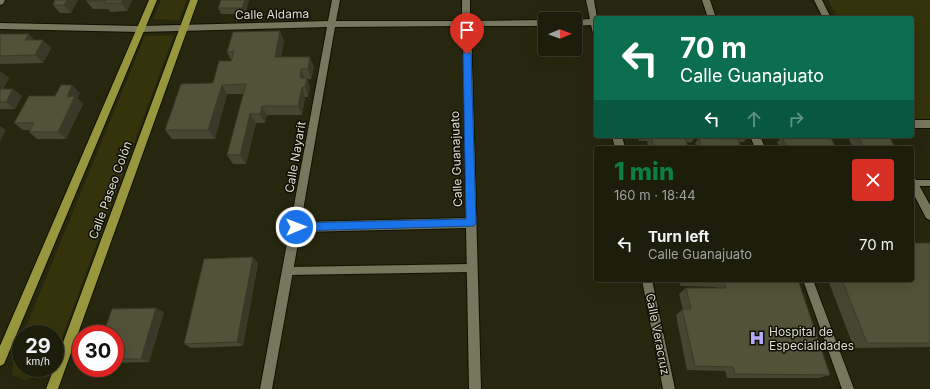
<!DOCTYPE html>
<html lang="en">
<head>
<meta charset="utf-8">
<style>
  body { margin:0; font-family:Inter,sans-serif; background:#252614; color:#f1f3f6; height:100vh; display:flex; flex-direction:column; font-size:15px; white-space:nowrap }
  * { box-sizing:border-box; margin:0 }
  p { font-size:13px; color:#a0a29d }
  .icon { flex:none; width:22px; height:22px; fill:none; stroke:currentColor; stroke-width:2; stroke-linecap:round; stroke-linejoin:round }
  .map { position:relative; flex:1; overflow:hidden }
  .side { position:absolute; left:594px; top:146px; width:320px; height:136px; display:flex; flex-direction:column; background:#1d1d0b; border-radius:4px; box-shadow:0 4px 16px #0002,0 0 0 1px #3b3b2c }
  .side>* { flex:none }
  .banner { position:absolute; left:594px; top:16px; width:320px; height:122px; border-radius:4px; box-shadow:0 4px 16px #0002,0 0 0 1px #3b3b2c; background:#0b6e4f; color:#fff; overflow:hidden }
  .needle { width:26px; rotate:89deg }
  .controls { position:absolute; left:538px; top:12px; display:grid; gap:8px }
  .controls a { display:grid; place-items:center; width:44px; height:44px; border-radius:4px; background:#1d1d0b; box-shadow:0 4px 16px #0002,0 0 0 1px #3b3b2c; font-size:20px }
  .speed { position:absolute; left:12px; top:325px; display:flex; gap:8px; font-size:20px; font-weight:700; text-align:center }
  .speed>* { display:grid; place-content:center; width:52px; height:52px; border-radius:50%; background:#1d1d0b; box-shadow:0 4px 16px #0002,0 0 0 1px #3b3b2c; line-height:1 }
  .speed small { font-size:10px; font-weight:400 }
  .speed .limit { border:6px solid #d22; background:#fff; color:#111 }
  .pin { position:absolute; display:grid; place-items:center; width:34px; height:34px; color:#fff; margin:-41px -17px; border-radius:50% 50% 50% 0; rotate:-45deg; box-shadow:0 0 4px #0007 }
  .pin .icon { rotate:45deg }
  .me { position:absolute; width:44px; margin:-22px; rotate:89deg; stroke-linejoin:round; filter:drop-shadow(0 0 3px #0008) }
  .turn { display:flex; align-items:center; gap:14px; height:84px; padding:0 20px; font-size:18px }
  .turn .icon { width:52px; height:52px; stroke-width:2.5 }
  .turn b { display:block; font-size:28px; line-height:34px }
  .lanes { display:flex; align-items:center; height:38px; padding:0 20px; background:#0003; justify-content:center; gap:20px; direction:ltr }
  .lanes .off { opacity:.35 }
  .round { display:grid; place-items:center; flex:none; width:42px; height:42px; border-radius:4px; background:#252614 }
  .headline { display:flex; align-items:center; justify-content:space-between; height:68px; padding:0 20px }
  h1 { font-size:24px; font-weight:800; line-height:30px; color:#0b8043 }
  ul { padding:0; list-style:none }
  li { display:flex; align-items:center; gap:12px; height:60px; padding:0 20px }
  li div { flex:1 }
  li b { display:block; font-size:15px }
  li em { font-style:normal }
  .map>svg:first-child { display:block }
  .green { fill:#34330c }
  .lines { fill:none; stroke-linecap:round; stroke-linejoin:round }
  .service-casing { stroke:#101000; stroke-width:2 }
  .minor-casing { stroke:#101000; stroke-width:2 }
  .primary-casing { stroke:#101000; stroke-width:2 }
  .service { fill:#77775d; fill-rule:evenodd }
  .minor { fill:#77775d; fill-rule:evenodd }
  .primary { fill:#98973e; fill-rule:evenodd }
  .wall { fill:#474731 }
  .shaded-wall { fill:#393928 }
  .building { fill:#525239; stroke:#393928 }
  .route { fill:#1a73e8; stroke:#114b97 }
  .labels { text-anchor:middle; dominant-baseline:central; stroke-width:3; stroke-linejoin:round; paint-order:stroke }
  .street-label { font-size:12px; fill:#dedfd0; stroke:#0f0f06 }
  .poi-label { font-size:12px; fill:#dedfd0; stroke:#0f0f06; text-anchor:start }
</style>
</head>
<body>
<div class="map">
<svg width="930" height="389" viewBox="0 0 930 389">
  <rect width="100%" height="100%" fill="#27270f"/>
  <g class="green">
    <polygon points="161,0 187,0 179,20 153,19"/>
    <polygon points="828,0 930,0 930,120 912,120 912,18 837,18"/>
    <polygon points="174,35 55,357 55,334 23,334 145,36"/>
    <polygon points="21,340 21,368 47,368 42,373 25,380 12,375 13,360"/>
  </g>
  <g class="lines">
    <g class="service-casing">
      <g id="service">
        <rect x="912" y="180" width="18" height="6"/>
        <polygon points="472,264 475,265 476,268 475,271 472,272 288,275 285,274 284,271 285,268 288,267"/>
      </g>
    </g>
    <g class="minor-casing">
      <g id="minor">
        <polygon points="0,0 5,0 3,4 0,5"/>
        <path d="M332,0H340L336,21H462V0H470V21L545,20V26H471L481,389H469L466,228L300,232L272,389H260L327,27L140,32L0,29V23L140,26L328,21ZM463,26L466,218L301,222L335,27Z"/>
        <polygon points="586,0 594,0 597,18 596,18 596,34 593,33 591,25 575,26 575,20 590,19"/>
        <polygon points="702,0 710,0 716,18 708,18"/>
        <polygon points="814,0 822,0 831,18 823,18"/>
        <rect x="912" y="120" width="18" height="8"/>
        <polygon points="612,136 622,136 625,148 615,148"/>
        <polygon points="750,136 760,136 765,148 755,148"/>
        <polygon points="912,177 915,178 930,205 930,220 926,218 912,191"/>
        <polygon points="642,280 652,280 675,389 663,389"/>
        <polygon points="803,280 813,280 854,389 842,389"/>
      </g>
    </g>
    <g class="primary-casing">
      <g id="primary">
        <polygon points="149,0 157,0 4,364 0,366 0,346"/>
        <polygon points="190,0 198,0 58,389 46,389 54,368 55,368 55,364"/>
      </g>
    </g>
    <use href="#service" class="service"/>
    <use href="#minor" class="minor"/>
    <use href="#primary" class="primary"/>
  </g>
  <g class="wall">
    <polygon points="55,0 78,0 71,13 60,13 53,5"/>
    <polygon points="87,0 132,0 127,11 110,12 109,9 93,9 86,1"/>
    <polygon points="249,0 245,14 221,14 218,8"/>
    <polygon points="0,34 35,40 51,48 43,63 0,64"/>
    <polygon points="284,41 281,57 314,67 311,79 307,79 310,88 308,97 305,97 302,115 267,115 265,123 256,123 246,164 233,164 227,155 244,94 227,94 215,139 172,139 165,130 213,83 231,61 231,60 227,52"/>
    <polygon points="0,71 9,78 3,89 22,96 15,109 0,109"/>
    <polygon points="80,93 77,98 83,104 66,139 37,139 29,132 30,130 23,130 14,123 55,96"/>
    <polygon points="638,136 696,136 691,143 687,142 688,148 648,148 647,141 639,141"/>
    <polygon points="700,136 748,136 744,142 739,142 741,148 697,148 695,143 699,138 701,138"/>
    <polygon points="854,136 889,136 895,148 853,148 849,140"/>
    <polygon points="782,137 836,148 780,148 777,142"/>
    <polygon points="930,243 930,347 854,348 828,280 912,280"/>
    <polygon points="258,263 243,346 191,348 184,344"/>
    <polygon points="679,280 798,280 830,375 819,378 727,378 725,371 687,370 676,315 683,309 679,294 686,288 717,288 717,287 680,286"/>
    <polygon points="164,312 149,362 115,363 115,334"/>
  </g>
  <g class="shaded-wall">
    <polygon points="67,0 78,0 71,13 64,5"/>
    <polygon points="122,0 132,0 127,11 121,3"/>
    <polygon points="245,0 249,0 245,14 242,8"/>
    <polygon points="280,31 284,41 279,67 275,57"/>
    <polygon points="29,34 36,42 25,40"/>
    <polygon points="43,40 51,48 43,63 35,55"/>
    <polygon points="310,57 314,67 311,79 308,69"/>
    <polygon points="301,69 305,79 303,88 300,78"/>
    <polygon points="0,71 9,78 0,94"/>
    <polygon points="307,78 310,88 308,97 305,87"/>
    <polygon points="72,85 80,93 77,98 83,104 66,139 58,132 67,97"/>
    <polygon points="222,85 227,94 215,139 208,130"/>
    <polygon points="302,87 305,97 302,115 298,106"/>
    <polygon points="13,89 22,96 15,109 6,102"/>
    <polygon points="262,106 267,115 265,123 260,114"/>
    <polygon points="250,114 256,123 246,164 240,155"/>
    <polygon points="0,126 6,130 0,142"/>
    <polygon points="253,257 258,263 243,346 237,342"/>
    <polygon points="156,308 164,312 149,362 141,359"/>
  </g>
  <g class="building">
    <polygon points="55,0 67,0 64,5 53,5"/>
    <polygon points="87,0 122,0 121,3 104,3 106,1 86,1"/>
    <polygon points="221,0 245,0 242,8 218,8"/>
    <polygon points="280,31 275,57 310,57 308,69 301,69 300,78 307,78 305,87 302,87 298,106 262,106 260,114 250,114 240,155 227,155 246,84 222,85 208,130 165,130 181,84 213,83 219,61 231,61 234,51 227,52 233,32"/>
    <polygon points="0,34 29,34 25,40 43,40 35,55 0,56"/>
    <polygon points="61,85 72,85 67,97 75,96 58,132 29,132 34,123 14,123 29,96 55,96"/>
    <polygon points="0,89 13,89 6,102 0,102"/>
    <polygon points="651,136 685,136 688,148 654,148"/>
    <polygon points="830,136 836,148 786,148 782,137"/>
    <polygon points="858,136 889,136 895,148 864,148"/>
    <polygon points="699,138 738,139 741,148 701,148"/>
    <polygon points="912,243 930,243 930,343 867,343 842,280 912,280"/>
    <polygon points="253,257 237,342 184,344 204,259"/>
    <polygon points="687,280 798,280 830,375 735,374 733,367 695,366 682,309 691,309 686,288 726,288 724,281"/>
    <polygon points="156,308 141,359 115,359 115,334 103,334 112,309"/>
  </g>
  <polygon class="route" points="467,51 471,54 476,223 474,226 296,231 292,230 291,227 292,224 296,223 466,219 463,54"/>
  <defs>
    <g id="hospital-bare" transform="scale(1.2)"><path d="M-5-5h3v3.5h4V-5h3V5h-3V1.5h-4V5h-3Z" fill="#b4acf9" stroke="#0f0f06" stroke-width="2.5" paint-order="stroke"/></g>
  </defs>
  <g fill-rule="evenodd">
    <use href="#hospital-bare" x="757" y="338"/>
  </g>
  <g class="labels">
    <g class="street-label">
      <text transform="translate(272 14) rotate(-1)">Calle Aldama</text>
      <text transform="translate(295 157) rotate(-80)">Calle Nayarit</text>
      <text transform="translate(456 159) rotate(-92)">Calle Guanajuato</text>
      <text transform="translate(110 190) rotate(-70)">Calle Paseo Colón</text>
      <text transform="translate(658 334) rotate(79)">Calle Veracruz</text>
    </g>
    <g class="poi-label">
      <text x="769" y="331">Hospital de<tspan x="769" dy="14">Especialidades</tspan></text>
    </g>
  </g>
</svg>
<div class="controls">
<a><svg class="needle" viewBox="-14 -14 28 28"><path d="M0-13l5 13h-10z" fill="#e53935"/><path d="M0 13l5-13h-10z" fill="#a0a29d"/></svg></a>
</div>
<div class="speed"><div>29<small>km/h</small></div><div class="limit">30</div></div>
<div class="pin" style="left:467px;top:54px;background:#d93025"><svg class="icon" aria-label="arrive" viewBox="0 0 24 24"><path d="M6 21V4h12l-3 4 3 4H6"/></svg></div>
<svg class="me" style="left:296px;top:227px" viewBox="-20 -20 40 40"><circle r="17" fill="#1a73e8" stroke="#fff" stroke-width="3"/><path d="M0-11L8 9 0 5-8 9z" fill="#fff"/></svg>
<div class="banner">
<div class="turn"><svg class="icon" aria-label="left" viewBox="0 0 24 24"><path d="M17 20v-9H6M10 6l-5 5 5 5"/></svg><div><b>70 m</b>Calle Guanajuato</div></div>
<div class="lanes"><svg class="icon" aria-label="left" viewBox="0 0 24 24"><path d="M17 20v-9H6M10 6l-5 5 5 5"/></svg><svg class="icon off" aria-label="ahead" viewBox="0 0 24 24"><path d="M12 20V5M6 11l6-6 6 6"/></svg><svg class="icon off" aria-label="right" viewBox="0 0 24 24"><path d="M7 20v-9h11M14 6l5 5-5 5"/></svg></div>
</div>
<section class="side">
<div class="headline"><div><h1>1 min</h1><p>160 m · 18:44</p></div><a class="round" style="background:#d93025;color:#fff"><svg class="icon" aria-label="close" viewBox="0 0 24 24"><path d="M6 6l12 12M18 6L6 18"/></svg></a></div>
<ul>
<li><svg class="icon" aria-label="left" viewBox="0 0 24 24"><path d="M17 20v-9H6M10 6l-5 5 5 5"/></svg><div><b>Turn left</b><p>Calle Guanajuato</p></div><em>70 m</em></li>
</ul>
</section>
</div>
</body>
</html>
